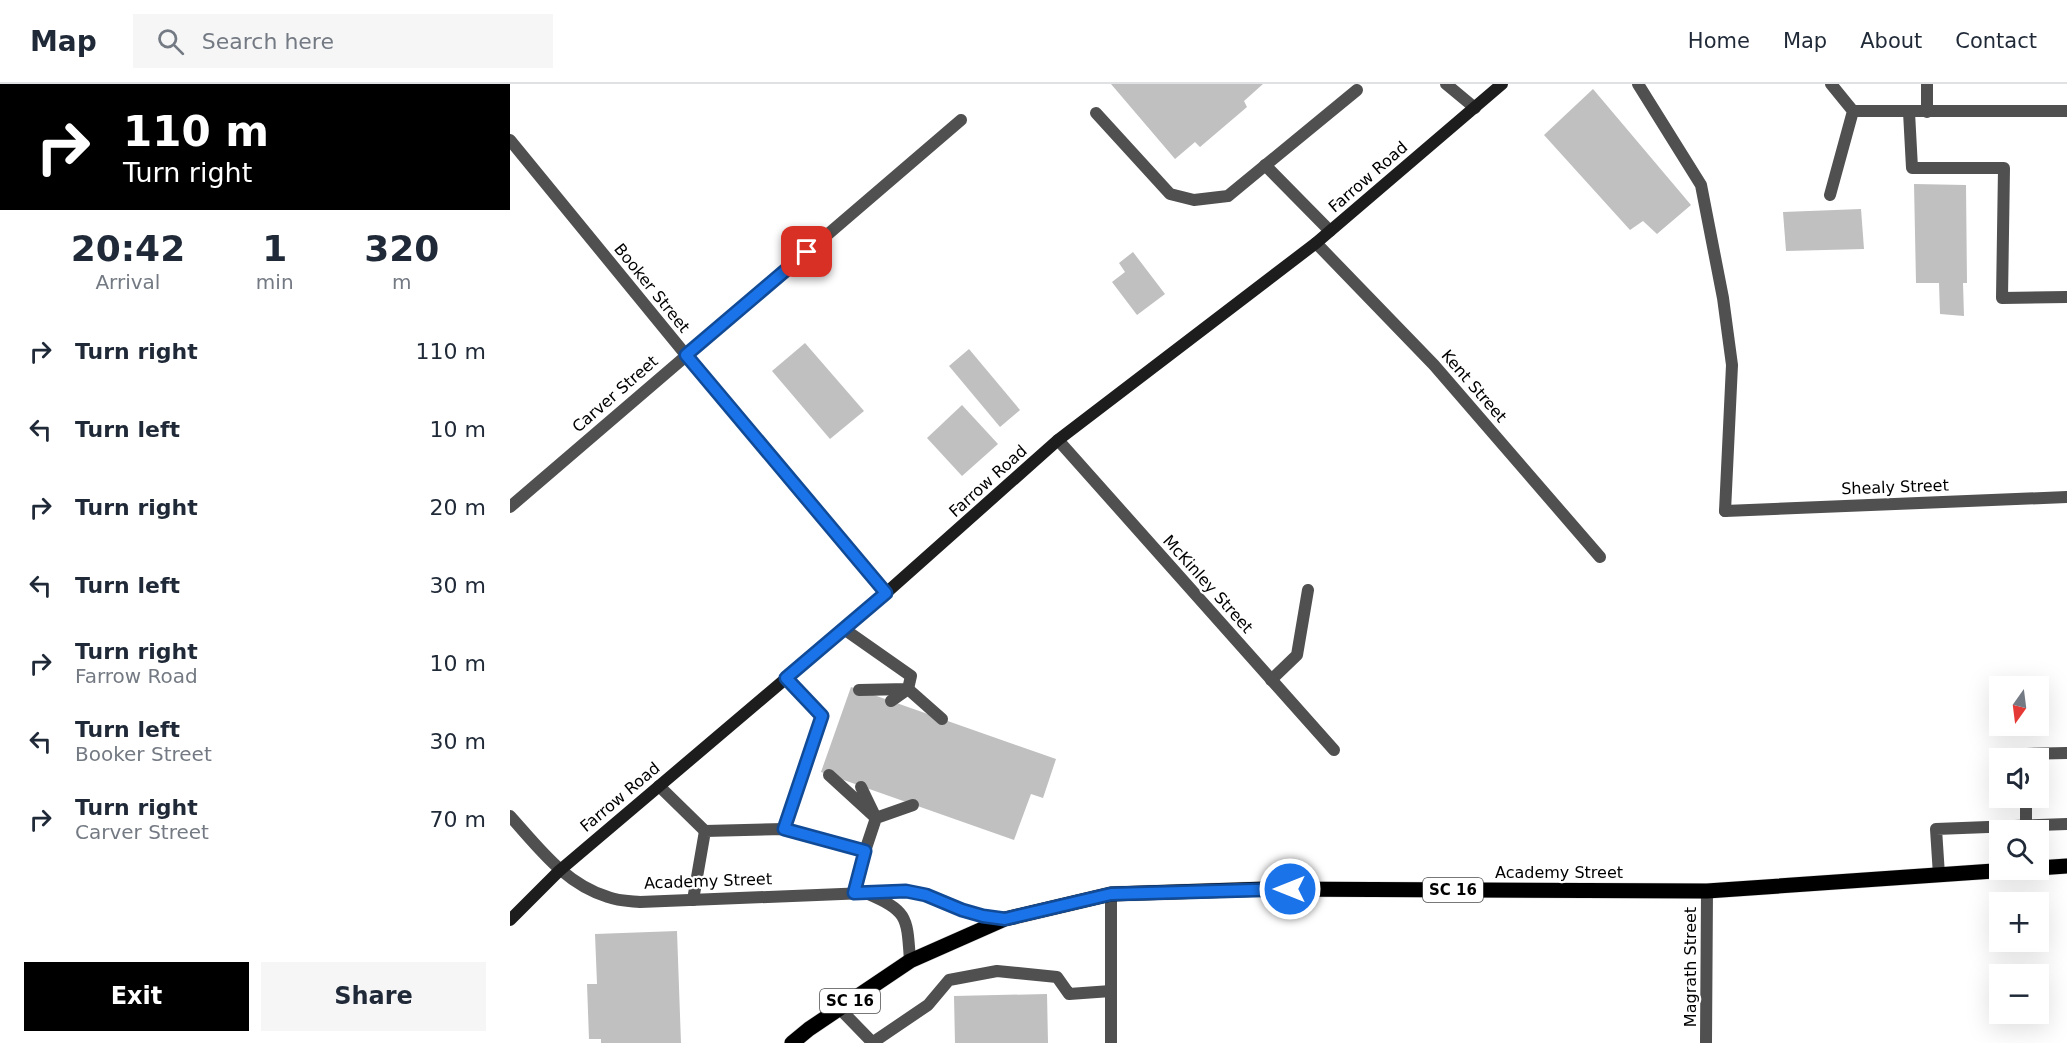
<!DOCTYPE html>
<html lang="en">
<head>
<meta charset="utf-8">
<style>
  body { margin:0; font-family:"DejaVu Sans",sans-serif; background:#f6f6f7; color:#1f2937; height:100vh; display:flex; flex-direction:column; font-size:22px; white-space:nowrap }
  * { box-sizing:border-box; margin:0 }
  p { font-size:20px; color:#747a83 }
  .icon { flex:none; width:33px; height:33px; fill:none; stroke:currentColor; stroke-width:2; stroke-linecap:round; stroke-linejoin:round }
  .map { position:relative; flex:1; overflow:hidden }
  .drawer { display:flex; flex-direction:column; background:#fff; width:510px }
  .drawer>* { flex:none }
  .hud { background:#000; color:#fff; overflow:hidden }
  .needle { width:39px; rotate:194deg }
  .fabs { position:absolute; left:1479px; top:592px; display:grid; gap:12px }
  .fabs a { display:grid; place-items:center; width:60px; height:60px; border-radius:0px; background:#fff; box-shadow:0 6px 24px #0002; font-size:30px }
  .pin { position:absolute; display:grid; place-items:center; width:51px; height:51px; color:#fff; margin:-26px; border-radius:12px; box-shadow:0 3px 9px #0006 }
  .me { position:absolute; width:66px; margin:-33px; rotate:270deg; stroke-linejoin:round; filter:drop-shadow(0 0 4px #0008) }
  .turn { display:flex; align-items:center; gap:21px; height:126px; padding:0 24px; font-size:27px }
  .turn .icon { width:78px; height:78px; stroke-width:2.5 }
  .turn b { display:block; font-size:42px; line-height:51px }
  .eta { display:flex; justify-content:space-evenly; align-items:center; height:102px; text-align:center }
  .eta b { font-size:36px; font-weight:700; line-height:42px }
  .cta { display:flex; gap:12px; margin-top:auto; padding:12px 24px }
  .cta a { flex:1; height:69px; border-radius:0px; background:#000; color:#fff; font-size:24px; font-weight:700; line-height:69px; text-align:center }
  .cta a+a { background:#f6f6f7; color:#1f2937 }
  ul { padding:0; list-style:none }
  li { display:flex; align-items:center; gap:18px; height:78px; padding:0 24px }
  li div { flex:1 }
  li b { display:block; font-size:22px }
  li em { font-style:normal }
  header { display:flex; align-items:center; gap:36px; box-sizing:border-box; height:84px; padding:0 30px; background:#fff; border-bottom:2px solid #e0e1e3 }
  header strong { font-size:28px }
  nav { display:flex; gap:33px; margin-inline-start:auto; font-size:21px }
  .search { width:420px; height:54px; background:#f6f6f7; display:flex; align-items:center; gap:15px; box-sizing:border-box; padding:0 21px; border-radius:0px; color:#747a83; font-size:22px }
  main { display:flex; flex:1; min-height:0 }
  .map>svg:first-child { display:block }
  .building { fill:#c0c0c0 }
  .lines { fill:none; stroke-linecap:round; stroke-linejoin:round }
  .primary-casing { stroke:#dbdbdb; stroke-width:16 }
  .lane { stroke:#505050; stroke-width:12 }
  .street { stroke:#505050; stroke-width:12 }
  .secondary { stroke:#1d1d1d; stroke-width:12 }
  .primary { stroke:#000; stroke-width:15 }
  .route-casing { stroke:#114b97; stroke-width:15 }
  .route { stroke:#1a73e8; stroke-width:10 }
  .labels { text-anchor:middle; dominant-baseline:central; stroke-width:4.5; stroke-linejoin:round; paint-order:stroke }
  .shield { fill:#fff; stroke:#4c4c4c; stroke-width:1.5 }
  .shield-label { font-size:15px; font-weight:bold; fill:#000 }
  .street-label { font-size:16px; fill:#000; stroke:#fff }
</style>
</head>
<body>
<header>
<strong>Map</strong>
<div class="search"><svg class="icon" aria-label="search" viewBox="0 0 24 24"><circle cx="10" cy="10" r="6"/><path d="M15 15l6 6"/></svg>Search here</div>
<nav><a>Home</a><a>Map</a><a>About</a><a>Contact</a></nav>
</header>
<main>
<section class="drawer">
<div class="hud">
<div class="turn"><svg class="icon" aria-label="right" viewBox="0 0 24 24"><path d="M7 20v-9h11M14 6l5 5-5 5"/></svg><div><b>110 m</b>Turn right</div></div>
</div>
<div class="eta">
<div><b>20:42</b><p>Arrival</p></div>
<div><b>1</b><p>min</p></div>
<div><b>320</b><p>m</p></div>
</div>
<ul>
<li><svg class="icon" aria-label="right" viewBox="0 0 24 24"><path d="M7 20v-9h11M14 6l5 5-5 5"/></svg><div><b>Turn right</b></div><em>110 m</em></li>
<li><svg class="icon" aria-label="left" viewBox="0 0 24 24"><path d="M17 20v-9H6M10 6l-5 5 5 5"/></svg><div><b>Turn left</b></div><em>10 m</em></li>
<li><svg class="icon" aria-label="right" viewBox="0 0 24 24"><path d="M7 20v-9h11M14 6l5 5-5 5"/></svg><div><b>Turn right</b></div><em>20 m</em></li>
<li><svg class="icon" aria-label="left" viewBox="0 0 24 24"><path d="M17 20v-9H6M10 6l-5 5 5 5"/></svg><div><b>Turn left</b></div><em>30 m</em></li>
<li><svg class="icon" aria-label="right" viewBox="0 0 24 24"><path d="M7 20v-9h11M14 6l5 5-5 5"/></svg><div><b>Turn right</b><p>Farrow Road</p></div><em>10 m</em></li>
<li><svg class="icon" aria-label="left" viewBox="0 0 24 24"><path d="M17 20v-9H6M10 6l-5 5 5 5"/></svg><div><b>Turn left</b><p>Booker Street</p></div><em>30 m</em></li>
<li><svg class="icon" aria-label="right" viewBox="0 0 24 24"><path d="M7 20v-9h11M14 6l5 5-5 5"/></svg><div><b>Turn right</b><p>Carver Street</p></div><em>70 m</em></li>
</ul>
<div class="cta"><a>Exit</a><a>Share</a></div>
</section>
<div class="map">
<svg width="1557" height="959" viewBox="0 0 1557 959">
  <rect width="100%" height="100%" fill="#fff"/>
  <g class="building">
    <polygon points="601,0 753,0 734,17 737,23 690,63 685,58 665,75"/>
    <polygon points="1083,5 1181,121 1147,150 1133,137 1120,146 1034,51"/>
    <polygon points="1404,100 1456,101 1457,199 1453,199 1454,232 1430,230 1429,199 1406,199"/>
    <polygon points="1351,125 1354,165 1276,167 1273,128"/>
    <polygon points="623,168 655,210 627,231 602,198 615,188 609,179"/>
    <polygon points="295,259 354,327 320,355 262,287"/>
    <polygon points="459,265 510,326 490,343 439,282"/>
    <polygon points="452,321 488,360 452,392 417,354"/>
    <polygon points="341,603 546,675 533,714 521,710 504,756 311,688"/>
    <polygon points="167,847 171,959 91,959 91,955 79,955 77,900 87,900 85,850"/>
    <polygon points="537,910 538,959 445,959 444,912"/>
  </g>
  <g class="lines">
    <g class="primary-casing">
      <g id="primary">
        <polyline points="1528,784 1557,782"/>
        <polyline points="282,959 299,945 400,877 495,835 601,810 756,805 1197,807 1498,786"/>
      </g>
    </g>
    <g class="lane">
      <polyline points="936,0 965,24"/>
      <polyline points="1128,0 1191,101 1213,214 1222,281 1215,427"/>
      <polyline points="1417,0 1417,28"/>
      <polyline points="1399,28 1402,84 1494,84 1492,214 1557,213"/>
      <polyline points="586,29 660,110 684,116 718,112 847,6"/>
      <polyline points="755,81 820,147"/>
      <polyline points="1320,111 1343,27 1321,0"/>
      <polyline points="334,545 401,592 398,605 349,606"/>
      <polyline points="761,596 787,571 798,506"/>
      <polyline points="381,617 398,605 432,635"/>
      <polyline points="1516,675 1516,670 1557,669"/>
      <polyline points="319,691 366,734 351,703"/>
      <polyline points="149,702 195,747"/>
      <polyline points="1516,742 1516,714"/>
      <polyline points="274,745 312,631 276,595"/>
      <polyline points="355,767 366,734 403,721"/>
      <polyline points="1429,791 1426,745 1557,740"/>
      <polyline points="183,816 195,747 274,745 355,767 343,809"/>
      <polyline points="329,924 363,959"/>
      <polyline points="362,959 418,921 439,896 487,887 547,893 559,910 601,907"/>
    </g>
    <g class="street">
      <polyline points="1343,27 1557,27"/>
      <polyline points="0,56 176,271 376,509"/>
      <polyline points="806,159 924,281 1090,473"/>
      <polyline points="548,356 824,666"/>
      <polyline points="0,423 451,36"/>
      <polyline points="1215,427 1557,413"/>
      <path d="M0,732C29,764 55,800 98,813C108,817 120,817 130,818L356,809"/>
      <polyline points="601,810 601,959"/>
      <path d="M400,877C397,832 398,827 356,809L396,807L416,811L451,826L473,832L495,835"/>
      <polyline points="1196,959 1197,807"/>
    </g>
    <polyline class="secondary" points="0,836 49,787 358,525 548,356 806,159 992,0"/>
    <use href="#primary" class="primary"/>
  </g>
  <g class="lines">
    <g class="route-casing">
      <polyline id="route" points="297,168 176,271 376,509 276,594 312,632 274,745 355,767 344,809 396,807 416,811 452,826 473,832 495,835 601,810 780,805"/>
    </g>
    <use href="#route" class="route"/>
  </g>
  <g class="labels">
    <g class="shield">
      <rect x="913" y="794" width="60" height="24" rx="4.5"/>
      <rect x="310" y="905" width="60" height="24" rx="4.5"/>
    </g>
    <g class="shield-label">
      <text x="943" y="806">SC 16</text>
      <text x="340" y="917">SC 16</text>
    </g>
    <g class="street-label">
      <text transform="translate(858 93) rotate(-41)">Farrow Road</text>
      <text transform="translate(142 204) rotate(51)">Booker Street</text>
      <text transform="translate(964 302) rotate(49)">Kent Street</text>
      <text transform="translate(105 310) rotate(-41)">Carver Street</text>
      <text transform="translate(478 397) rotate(-42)">Farrow Road</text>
      <text transform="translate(1385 403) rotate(-2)">Shealy Street</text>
      <text transform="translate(698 500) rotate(48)">McKinley Street</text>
      <text transform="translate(110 713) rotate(-40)">Farrow Road</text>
      <text x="1049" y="788">Academy Street</text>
      <text transform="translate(198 797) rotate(-2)">Academy Street</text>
      <text transform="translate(1180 883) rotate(-90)">Magrath Street</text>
    </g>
  </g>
</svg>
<div class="fabs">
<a><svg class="needle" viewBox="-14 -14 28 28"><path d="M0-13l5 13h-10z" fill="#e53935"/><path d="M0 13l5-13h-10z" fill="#747a83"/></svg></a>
<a><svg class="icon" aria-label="sound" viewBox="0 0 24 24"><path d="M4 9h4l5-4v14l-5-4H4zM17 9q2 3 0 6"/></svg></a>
<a><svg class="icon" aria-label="search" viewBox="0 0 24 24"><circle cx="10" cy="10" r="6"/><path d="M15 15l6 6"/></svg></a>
<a>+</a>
<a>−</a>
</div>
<div class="pin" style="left:297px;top:168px;background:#d93025"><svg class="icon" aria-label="arrive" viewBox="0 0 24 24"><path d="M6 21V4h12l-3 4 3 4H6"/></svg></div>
<svg class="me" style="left:780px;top:805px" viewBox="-20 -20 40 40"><circle r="17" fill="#1a73e8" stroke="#fff" stroke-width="3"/><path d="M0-11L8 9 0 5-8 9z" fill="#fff"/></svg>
</div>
</main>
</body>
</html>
